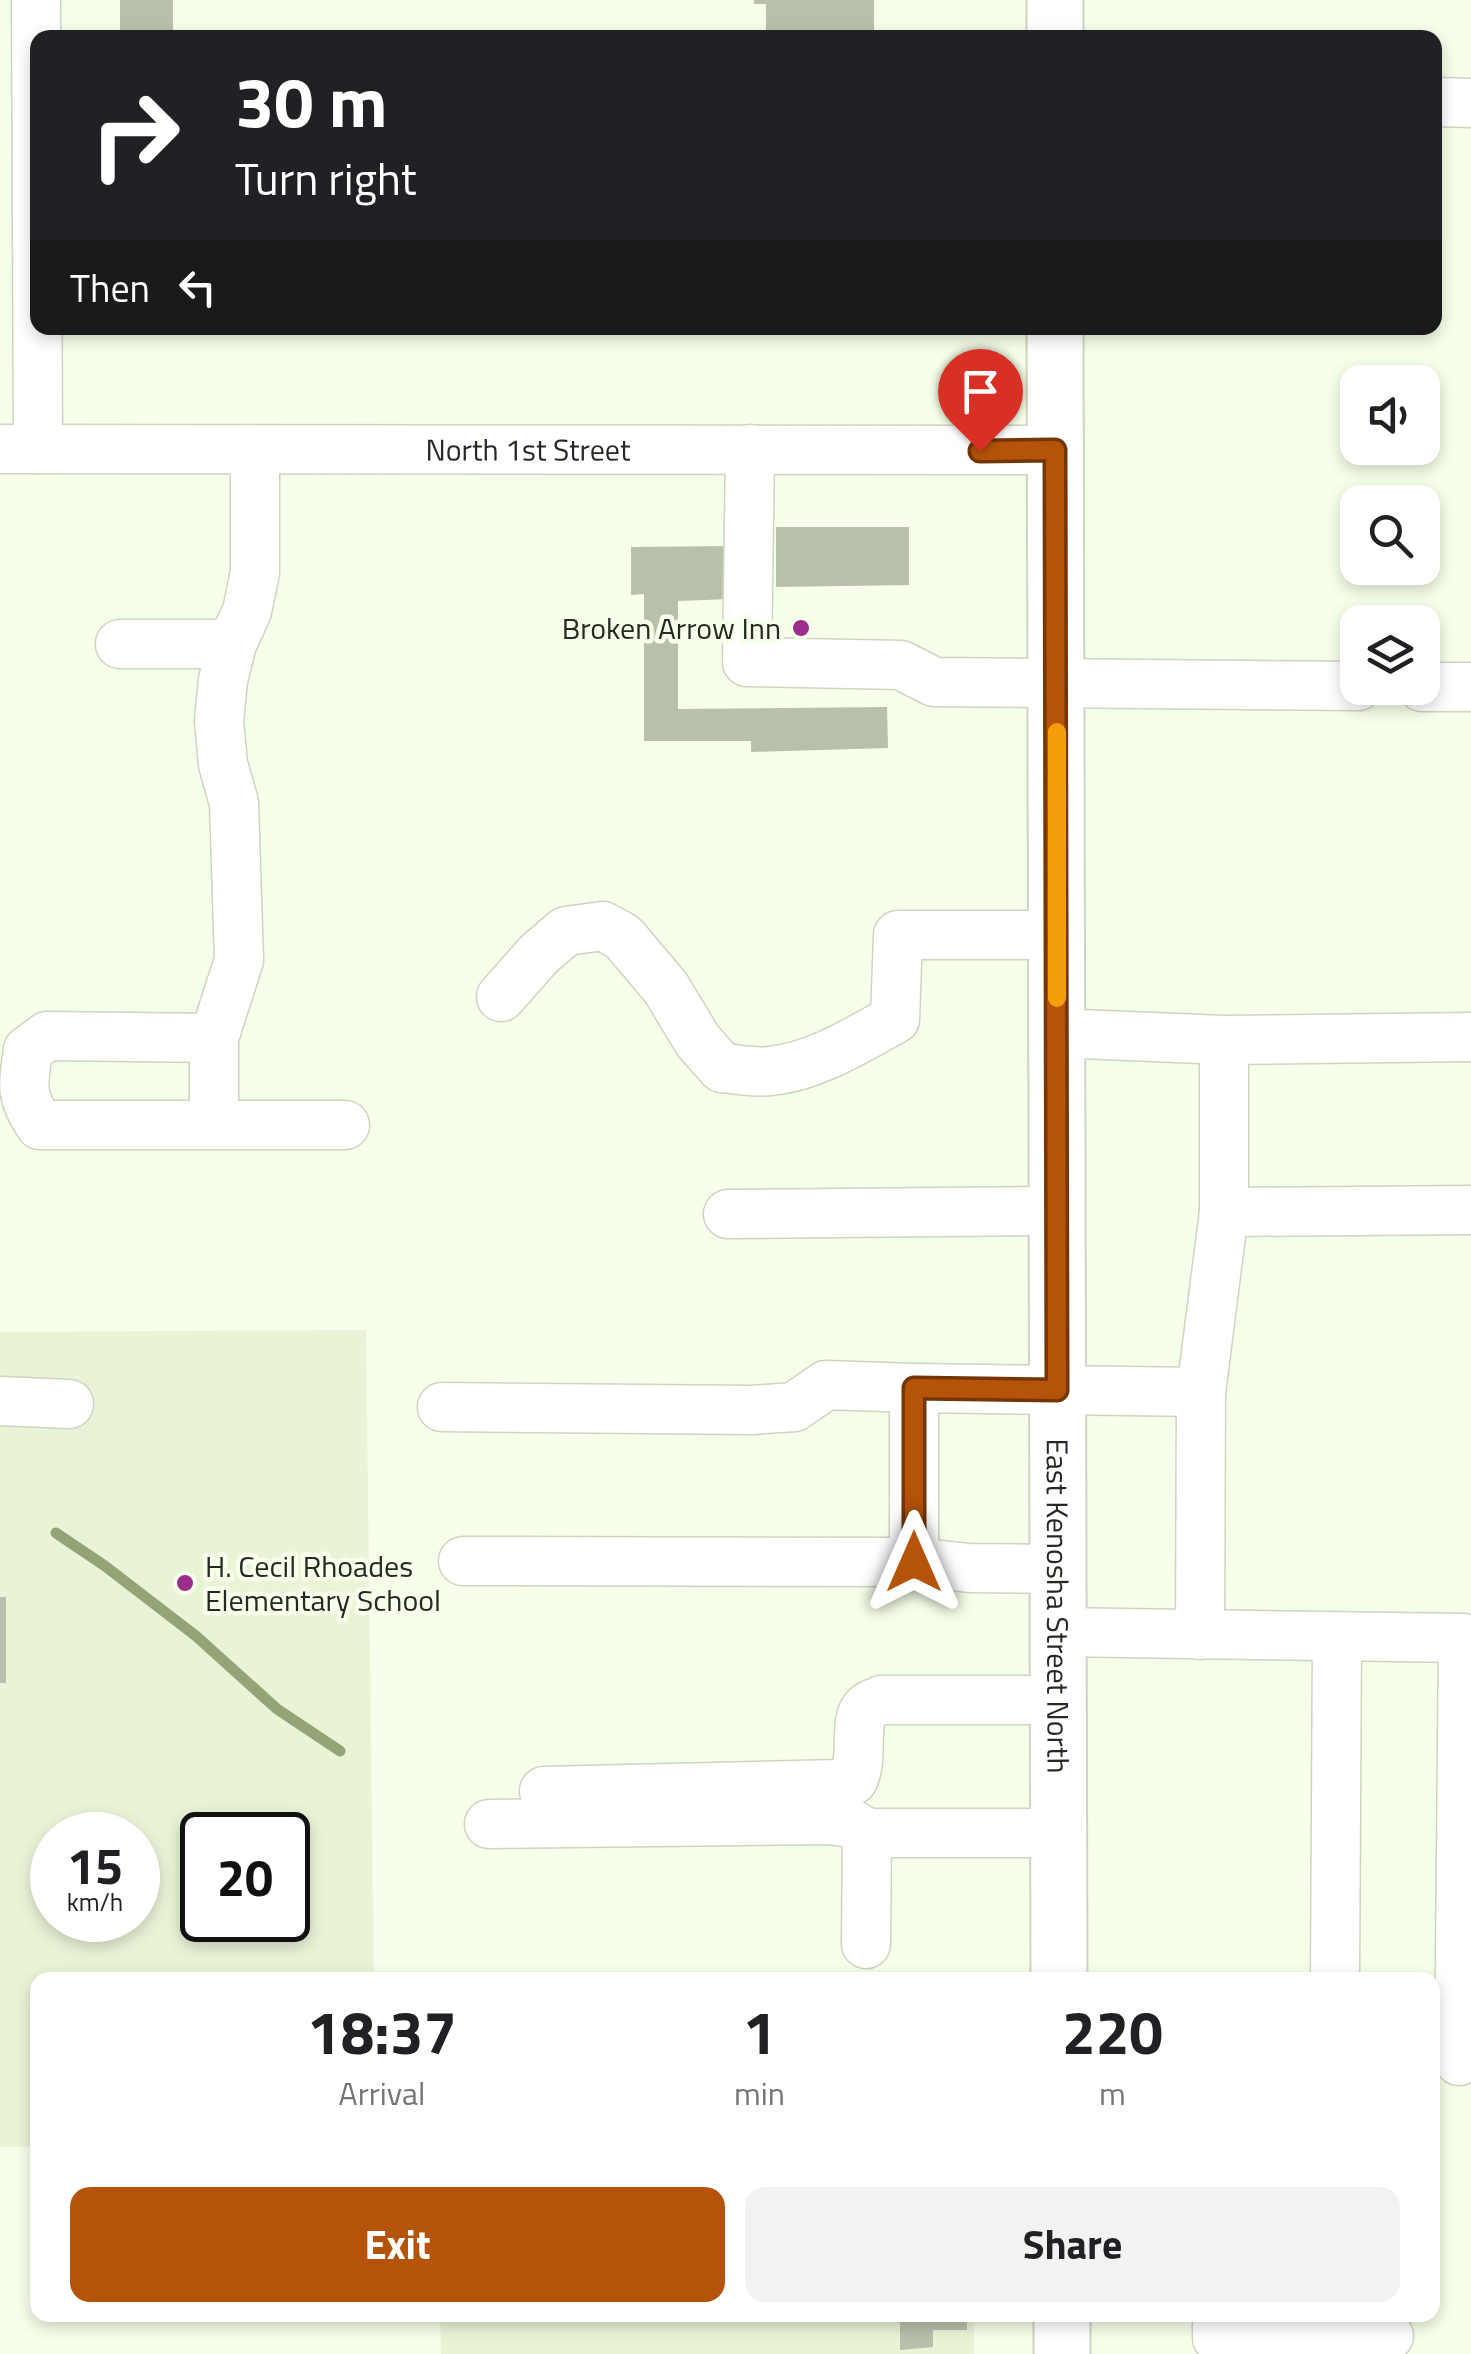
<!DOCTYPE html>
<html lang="en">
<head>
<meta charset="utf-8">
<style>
  body { margin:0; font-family:"Titillium Web",sans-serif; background:#f2f2f2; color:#202124; height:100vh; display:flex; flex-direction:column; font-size:38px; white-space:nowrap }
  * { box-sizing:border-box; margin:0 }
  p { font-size:32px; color:#757577 }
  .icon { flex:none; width:55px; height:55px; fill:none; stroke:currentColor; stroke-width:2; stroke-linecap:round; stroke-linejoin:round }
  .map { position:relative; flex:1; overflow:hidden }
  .side { position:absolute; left:30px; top:1972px; width:1410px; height:350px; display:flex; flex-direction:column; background:#fff; border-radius:20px; box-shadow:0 5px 15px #0003 }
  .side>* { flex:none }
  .guide { position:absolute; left:30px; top:30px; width:1412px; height:305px; border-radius:20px; box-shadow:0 5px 15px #0003; background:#202124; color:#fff; overflow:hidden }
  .buttons { position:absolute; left:1340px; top:365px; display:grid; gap:20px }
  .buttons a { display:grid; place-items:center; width:100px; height:100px; border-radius:20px; background:#fff; box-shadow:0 5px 15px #0003; font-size:50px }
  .speed { position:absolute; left:30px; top:1812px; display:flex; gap:20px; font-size:50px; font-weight:700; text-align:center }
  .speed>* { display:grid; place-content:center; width:130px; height:130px; border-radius:50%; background:#fff; box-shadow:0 5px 15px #0003; line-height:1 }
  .speed small { font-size:25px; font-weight:400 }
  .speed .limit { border:5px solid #111; border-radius:15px; background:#fff; color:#111 }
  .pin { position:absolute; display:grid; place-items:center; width:85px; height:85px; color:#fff; margin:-102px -42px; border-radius:50% 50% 50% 0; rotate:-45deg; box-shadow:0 0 10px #0007 }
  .pin .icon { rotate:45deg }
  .me { position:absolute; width:110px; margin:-55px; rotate:0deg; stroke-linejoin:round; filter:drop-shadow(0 0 8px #0008) }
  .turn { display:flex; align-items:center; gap:35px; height:210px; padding:0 40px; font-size:45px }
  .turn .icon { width:130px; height:130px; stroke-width:2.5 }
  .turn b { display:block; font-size:70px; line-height:85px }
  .then { display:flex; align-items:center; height:95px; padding:0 40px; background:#0003; gap:20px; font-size:38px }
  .eta { display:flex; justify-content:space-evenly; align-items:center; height:170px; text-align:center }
  .eta b { font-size:60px; font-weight:700; line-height:70px }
  .cta { display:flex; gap:20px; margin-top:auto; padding:20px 40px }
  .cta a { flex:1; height:115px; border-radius:20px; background:#b45309; color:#fff; font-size:40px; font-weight:700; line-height:115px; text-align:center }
  .cta a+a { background:#f2f2f2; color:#202124 }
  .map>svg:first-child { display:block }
  .built { fill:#e9f4d7; fill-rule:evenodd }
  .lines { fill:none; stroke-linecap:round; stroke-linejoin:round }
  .stream { stroke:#94a477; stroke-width:11 }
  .building { fill:#b8c0ab }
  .minor-casing { stroke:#cdd5c0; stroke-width:51 }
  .major-casing { stroke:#cdd5c0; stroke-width:59 }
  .minor { stroke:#fff; stroke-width:48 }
  .major { stroke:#fff; stroke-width:55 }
  .route-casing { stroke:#753606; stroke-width:25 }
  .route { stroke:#b45309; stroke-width:18 }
  .slow { stroke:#f59e0b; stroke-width:18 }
  .poi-dot { fill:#9c2d8d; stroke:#f6ffe9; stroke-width:4 }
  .labels { text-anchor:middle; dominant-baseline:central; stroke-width:9; stroke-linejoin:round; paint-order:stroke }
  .street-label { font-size:30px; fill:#262921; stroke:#f6ffe9 }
  .poi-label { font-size:30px; fill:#262921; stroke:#f6ffe9; text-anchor:end }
</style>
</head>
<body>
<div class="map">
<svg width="1471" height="2354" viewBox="0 0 1471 2354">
  <rect width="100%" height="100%" fill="#f6ffe9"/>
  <g class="built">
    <path d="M366,1330L374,1980H38L37,2147H0V1332ZM52,1835H138V1920H52ZM202,1835H288V1920H202Z"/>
    <polygon points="440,2315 974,2315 974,2354 441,2354"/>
  </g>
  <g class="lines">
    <polyline class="stream" points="56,1533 105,1566 196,1636 277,1709 340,1751"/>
  </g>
  <g class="building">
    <polygon points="120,0 173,0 173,36 120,34"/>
    <polygon points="754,0 874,0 874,38 766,38 766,4 754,4"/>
    <polygon points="776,527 909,527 909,585 776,587"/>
    <polygon points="730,546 730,599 678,601 678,709 887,707 888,748 751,752 751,741 644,741 644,594 631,595 631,547"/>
    <rect x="0" y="1597" width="6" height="86"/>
    <polygon points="900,2315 967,2315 967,2330 933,2330 933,2347 900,2350"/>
  </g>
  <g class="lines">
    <g class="minor-casing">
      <g id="minor">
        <polyline points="36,0 38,449"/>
        <polyline points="1435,102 1471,103"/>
        <path id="s1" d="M0,449L1055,450"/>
        <polyline points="750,449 747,662 901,665 934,682 1358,686"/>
        <polyline points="120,644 232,644"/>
        <polyline points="1422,687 1471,687"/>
        <path d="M501,997L539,954L566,931L603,926L623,937L666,988L698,1041L722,1068C737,1069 755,1073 770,1071C814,1067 857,1040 895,1019L898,935H1057"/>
        <polyline points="1057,1033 1224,1040 1471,1037"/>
        <polyline points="214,1038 239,960 234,803 223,764 219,721 223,680 232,644 247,611 255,573 255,450"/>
        <polyline points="1224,1040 1224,1212 1471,1210"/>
        <path d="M214,1125V1038L47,1036L28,1050C23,1085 20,1096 40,1125H345"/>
        <polyline points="728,1214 1057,1211"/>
        <polyline points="0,1401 69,1404"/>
        <polyline points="442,1407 752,1410 794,1407 826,1385 914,1388"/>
        <polyline points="463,1561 914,1562 969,1568 1057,1569"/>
        <polyline points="914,1562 914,1388 1201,1392"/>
        <polyline points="1057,1632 1463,1638 1459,2061"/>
        <polyline points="1200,1635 1201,1392 1224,1212"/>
        <path d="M544,1791L842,1784L853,1780C864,1760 853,1721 866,1708C869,1704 876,1703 881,1700H1057"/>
        <polyline points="489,1824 829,1820 851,1823 867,1833 1057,1833"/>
        <polyline points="866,1944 867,1833"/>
        <polyline points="1335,1980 1337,1637"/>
        <polyline points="1217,2315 1217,2338 1389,2336"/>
      </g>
    </g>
    <g class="major-casing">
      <g id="major">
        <polyline points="1055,0 1055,38"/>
        <path id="s2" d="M1055,328L1059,1980"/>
        <polyline points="1062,2315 1062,2354"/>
      </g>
    </g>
    <use href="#minor" class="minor"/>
    <use href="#major" class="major"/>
  </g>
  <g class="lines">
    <g class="route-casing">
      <polyline id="route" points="914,1562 914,1388 1057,1390 1055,450 980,451"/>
    </g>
    <use href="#route" class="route"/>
    <polyline class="slow" points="1057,732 1057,998"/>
  </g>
  <g class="poi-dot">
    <circle cx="801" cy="628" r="10"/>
    <circle cx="185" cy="1583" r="10"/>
  </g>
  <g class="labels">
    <g class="street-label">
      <text stroke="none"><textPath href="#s1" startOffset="528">North 1st Street</textPath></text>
      <text stroke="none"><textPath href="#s2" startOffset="1278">East Kenosha Street North</textPath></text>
    </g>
    <g class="poi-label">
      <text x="781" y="628">Broken Arrow Inn</text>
      <text x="205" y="1566" text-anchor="start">H. Cecil Rhoades<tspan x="205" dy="34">Elementary School</tspan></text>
    </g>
  </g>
</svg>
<div class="buttons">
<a><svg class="icon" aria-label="sound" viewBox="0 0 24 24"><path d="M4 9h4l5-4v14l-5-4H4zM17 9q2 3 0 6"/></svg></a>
<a><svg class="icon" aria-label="search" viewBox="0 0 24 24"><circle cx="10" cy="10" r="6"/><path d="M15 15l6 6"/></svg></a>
<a><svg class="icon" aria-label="layers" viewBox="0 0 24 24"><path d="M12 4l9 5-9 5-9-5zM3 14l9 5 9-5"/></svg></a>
</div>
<div class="speed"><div>15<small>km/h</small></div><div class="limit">20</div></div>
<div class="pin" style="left:980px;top:451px;background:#d93025"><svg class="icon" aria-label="arrive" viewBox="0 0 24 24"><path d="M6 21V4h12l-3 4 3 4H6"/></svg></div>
<svg class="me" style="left:914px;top:1562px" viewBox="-20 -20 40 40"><path d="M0-17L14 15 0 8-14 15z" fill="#b45309" stroke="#fff" stroke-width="4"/></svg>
<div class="guide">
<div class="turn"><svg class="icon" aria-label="right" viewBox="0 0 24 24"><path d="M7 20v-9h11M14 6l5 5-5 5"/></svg><div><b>30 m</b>Turn right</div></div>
<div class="then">Then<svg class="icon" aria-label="left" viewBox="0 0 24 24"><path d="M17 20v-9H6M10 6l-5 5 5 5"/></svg></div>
</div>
<section class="side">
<div class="eta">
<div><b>18:37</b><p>Arrival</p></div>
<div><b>1</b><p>min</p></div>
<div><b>220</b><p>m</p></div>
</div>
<div class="cta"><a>Exit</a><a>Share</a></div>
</section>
</div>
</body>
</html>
